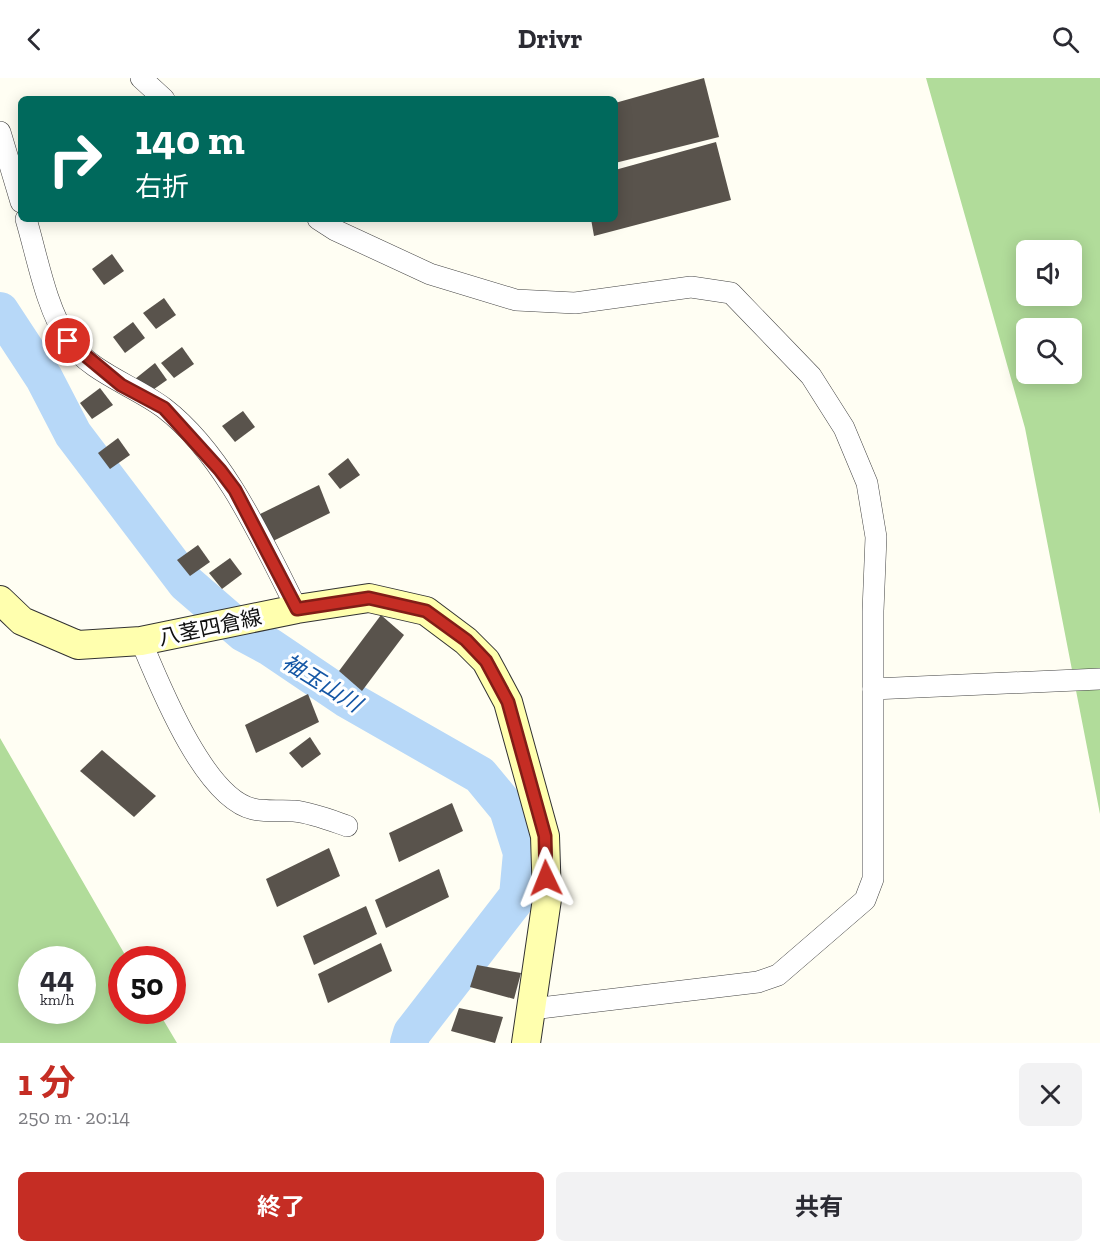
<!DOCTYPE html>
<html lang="ja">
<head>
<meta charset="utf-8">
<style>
  body { margin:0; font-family:"Zilla Slab","Noto Sans JP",serif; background:#f2f2f3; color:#2b2b33; height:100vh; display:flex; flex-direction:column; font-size:22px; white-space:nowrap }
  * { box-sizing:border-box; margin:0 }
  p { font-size:20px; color:#7c7c81 }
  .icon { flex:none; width:33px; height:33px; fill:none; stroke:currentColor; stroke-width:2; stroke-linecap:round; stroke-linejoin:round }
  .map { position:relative; height:965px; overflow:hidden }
  .side { display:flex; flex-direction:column; background:#fff; flex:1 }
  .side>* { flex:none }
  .banner { position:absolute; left:18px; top:18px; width:600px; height:126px; border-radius:9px; box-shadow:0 3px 15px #0003; background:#00695c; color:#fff; overflow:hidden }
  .tools { position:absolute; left:1016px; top:162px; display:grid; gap:12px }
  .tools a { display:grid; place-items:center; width:66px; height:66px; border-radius:9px; background:#fff; box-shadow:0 3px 15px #0003; font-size:30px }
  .speed { position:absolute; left:18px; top:868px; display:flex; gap:12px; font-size:30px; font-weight:700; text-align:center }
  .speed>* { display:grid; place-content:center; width:78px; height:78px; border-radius:50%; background:#fff; box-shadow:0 3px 15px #0003; line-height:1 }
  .speed small { font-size:15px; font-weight:400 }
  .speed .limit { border:9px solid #d22; background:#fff; color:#111 }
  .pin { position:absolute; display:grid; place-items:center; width:51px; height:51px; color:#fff; margin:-26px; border:3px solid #fff; border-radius:50%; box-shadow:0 2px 6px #0007 }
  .me { position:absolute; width:66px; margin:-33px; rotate:358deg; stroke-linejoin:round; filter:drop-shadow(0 0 4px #0008) }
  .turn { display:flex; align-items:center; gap:21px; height:126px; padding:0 18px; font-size:27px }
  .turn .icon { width:78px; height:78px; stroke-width:2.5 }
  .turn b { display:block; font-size:42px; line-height:51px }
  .round { display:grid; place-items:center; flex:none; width:63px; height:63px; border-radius:9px; background:#f2f2f3 }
  .head { display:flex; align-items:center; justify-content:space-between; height:102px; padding:0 18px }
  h1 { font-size:36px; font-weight:700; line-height:45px; color:#c52d24 }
  .cta { display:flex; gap:12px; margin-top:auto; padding:12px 18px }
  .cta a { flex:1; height:69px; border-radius:9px; background:#c52d24; color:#fff; font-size:24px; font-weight:700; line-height:69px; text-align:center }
  .cta a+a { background:#f2f2f3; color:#2b2b33 }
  header { display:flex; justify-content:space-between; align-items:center; height:78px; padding:0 18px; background:#fff; font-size:27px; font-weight:700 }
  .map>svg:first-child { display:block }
  .forest { fill:#b1dc9a; fill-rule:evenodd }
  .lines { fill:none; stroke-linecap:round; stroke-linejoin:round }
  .river { stroke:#b7d8f8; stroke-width:38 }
  .building { fill:#59534c }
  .minor-casing { stroke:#434343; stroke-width:22 }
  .secondary-casing { stroke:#323232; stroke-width:30 }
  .minor { stroke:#fff; stroke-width:21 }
  .secondary { stroke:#ffffae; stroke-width:28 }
  .route-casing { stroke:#801d17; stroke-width:15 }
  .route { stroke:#c52d24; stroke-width:10 }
  .labels { text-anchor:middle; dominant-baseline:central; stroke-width:6; stroke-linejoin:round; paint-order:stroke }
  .street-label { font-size:21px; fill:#101010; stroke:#fff }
  .water-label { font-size:22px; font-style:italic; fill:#1557a6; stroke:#fff }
</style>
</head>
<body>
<header><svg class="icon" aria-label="back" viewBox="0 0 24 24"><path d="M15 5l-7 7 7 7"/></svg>Drivr<svg class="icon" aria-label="search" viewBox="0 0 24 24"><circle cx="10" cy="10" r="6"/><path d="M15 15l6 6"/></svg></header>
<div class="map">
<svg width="1100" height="965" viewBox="0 0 1100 965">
  <rect width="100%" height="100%" fill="#fffef3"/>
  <g class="forest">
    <path d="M926,0H1100V736L1025,350ZM1026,172H1071V218H1026ZM1026,250H1071V296H1026Z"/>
    <path d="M0,660L128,882H122V933H158L177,965H0ZM32,882H82V933H32Z"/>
  </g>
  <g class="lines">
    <polyline class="river" points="0,233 44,300 73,356 186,505 244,555 270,569 347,621 480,697 508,731 522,775 518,818 412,955 409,965"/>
  </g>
  <g class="building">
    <polygon points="704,0 719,59 615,85 615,25"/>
    <polygon points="716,64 731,122 594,158 591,141 615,141 615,92"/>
    <polygon points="112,176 124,193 104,207 92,191"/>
    <polygon points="164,220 176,237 156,251 143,235"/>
    <polygon points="133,244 145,260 125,275 113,259"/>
    <polygon points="182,269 194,286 174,300 161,285"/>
    <polygon points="155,285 167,302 147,316 135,301"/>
    <polygon points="100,310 113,327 92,341 80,325"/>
    <polygon points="243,333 255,349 235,364 222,348"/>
    <polygon points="118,360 130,377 110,391 98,375"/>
    <polygon points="348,380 360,397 340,411 328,396"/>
    <polygon points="319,407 330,435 267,466 256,438"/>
    <polygon points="198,467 210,484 190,498 177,482"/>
    <polygon points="230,480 242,496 222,511 209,495"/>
    <polygon points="381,537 404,557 362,613 339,593"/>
    <polygon points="308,616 319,644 256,675 245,647"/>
    <polygon points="310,659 321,676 302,690 289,675"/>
    <polygon points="102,672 156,718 134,739 80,693"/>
    <polygon points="452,725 463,753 399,784 389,755"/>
    <polygon points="329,770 340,798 277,829 266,801"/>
    <polygon points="439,791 449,819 386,850 375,822"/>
    <polygon points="366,828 377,856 314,887 303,858"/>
    <polygon points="381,865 392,893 328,925 318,896"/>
    <polygon points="477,887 521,895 514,921 470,909"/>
    <polygon points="459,930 503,939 495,965 451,953"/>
  </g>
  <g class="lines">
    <g class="minor-casing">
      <g id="minor">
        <polyline points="141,0 164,21"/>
        <polyline points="0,54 21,124"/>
        <path d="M26,141C37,178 46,230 68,262C89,294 135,308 164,330C224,376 263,464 297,531"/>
        <polyline points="318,141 335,152 430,196 516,222 575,225 691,209 731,215 811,298 844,350 867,405 876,459 873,533 873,801 865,822 778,897 758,904 532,931"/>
        <path d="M141,563C159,606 204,720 253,731C266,734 281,732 294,733C313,735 330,742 347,748"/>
        <polyline points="873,611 1100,601"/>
      </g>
    </g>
    <g class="secondary-casing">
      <polyline id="secondary" points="0,522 22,543 78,567 141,563 297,531 369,520 426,533 466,563 486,583 508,624 545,758 547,821 526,965"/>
    </g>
    <use href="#minor" class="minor"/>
    <use href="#secondary" class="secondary"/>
  </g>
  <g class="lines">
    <g class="route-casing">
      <polyline id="route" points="68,263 121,307 164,330 220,392 235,412 297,531 369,520 426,533 466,562 486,583 508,624 545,758 546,800"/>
    </g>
    <use href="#route" class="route"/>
  </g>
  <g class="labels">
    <g class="street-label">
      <text transform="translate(210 549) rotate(-12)">八茎四倉線</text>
    </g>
    <g class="water-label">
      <text transform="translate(322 605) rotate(32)">袖玉山川</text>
    </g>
  </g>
</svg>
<div class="tools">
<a><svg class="icon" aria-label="sound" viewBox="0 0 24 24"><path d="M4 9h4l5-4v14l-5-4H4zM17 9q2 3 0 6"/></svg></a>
<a><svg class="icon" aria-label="search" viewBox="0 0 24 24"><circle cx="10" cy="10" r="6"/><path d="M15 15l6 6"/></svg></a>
</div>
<div class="speed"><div>44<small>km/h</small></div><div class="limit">50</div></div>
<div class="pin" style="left:68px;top:263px;background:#d93025"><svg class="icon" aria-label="arrive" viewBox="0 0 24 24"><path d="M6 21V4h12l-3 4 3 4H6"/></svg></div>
<svg class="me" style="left:546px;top:800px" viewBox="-20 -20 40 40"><path d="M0-17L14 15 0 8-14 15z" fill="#c52d24" stroke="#fff" stroke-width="4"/></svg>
<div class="banner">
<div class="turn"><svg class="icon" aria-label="right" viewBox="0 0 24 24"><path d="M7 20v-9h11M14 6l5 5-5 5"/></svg><div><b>140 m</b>右折</div></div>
</div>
</div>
<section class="side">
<div class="head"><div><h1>1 分</h1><p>250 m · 20:14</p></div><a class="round"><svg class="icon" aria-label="close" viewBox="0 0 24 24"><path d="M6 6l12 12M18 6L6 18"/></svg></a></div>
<div class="cta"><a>終了</a><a>共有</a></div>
</section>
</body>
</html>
